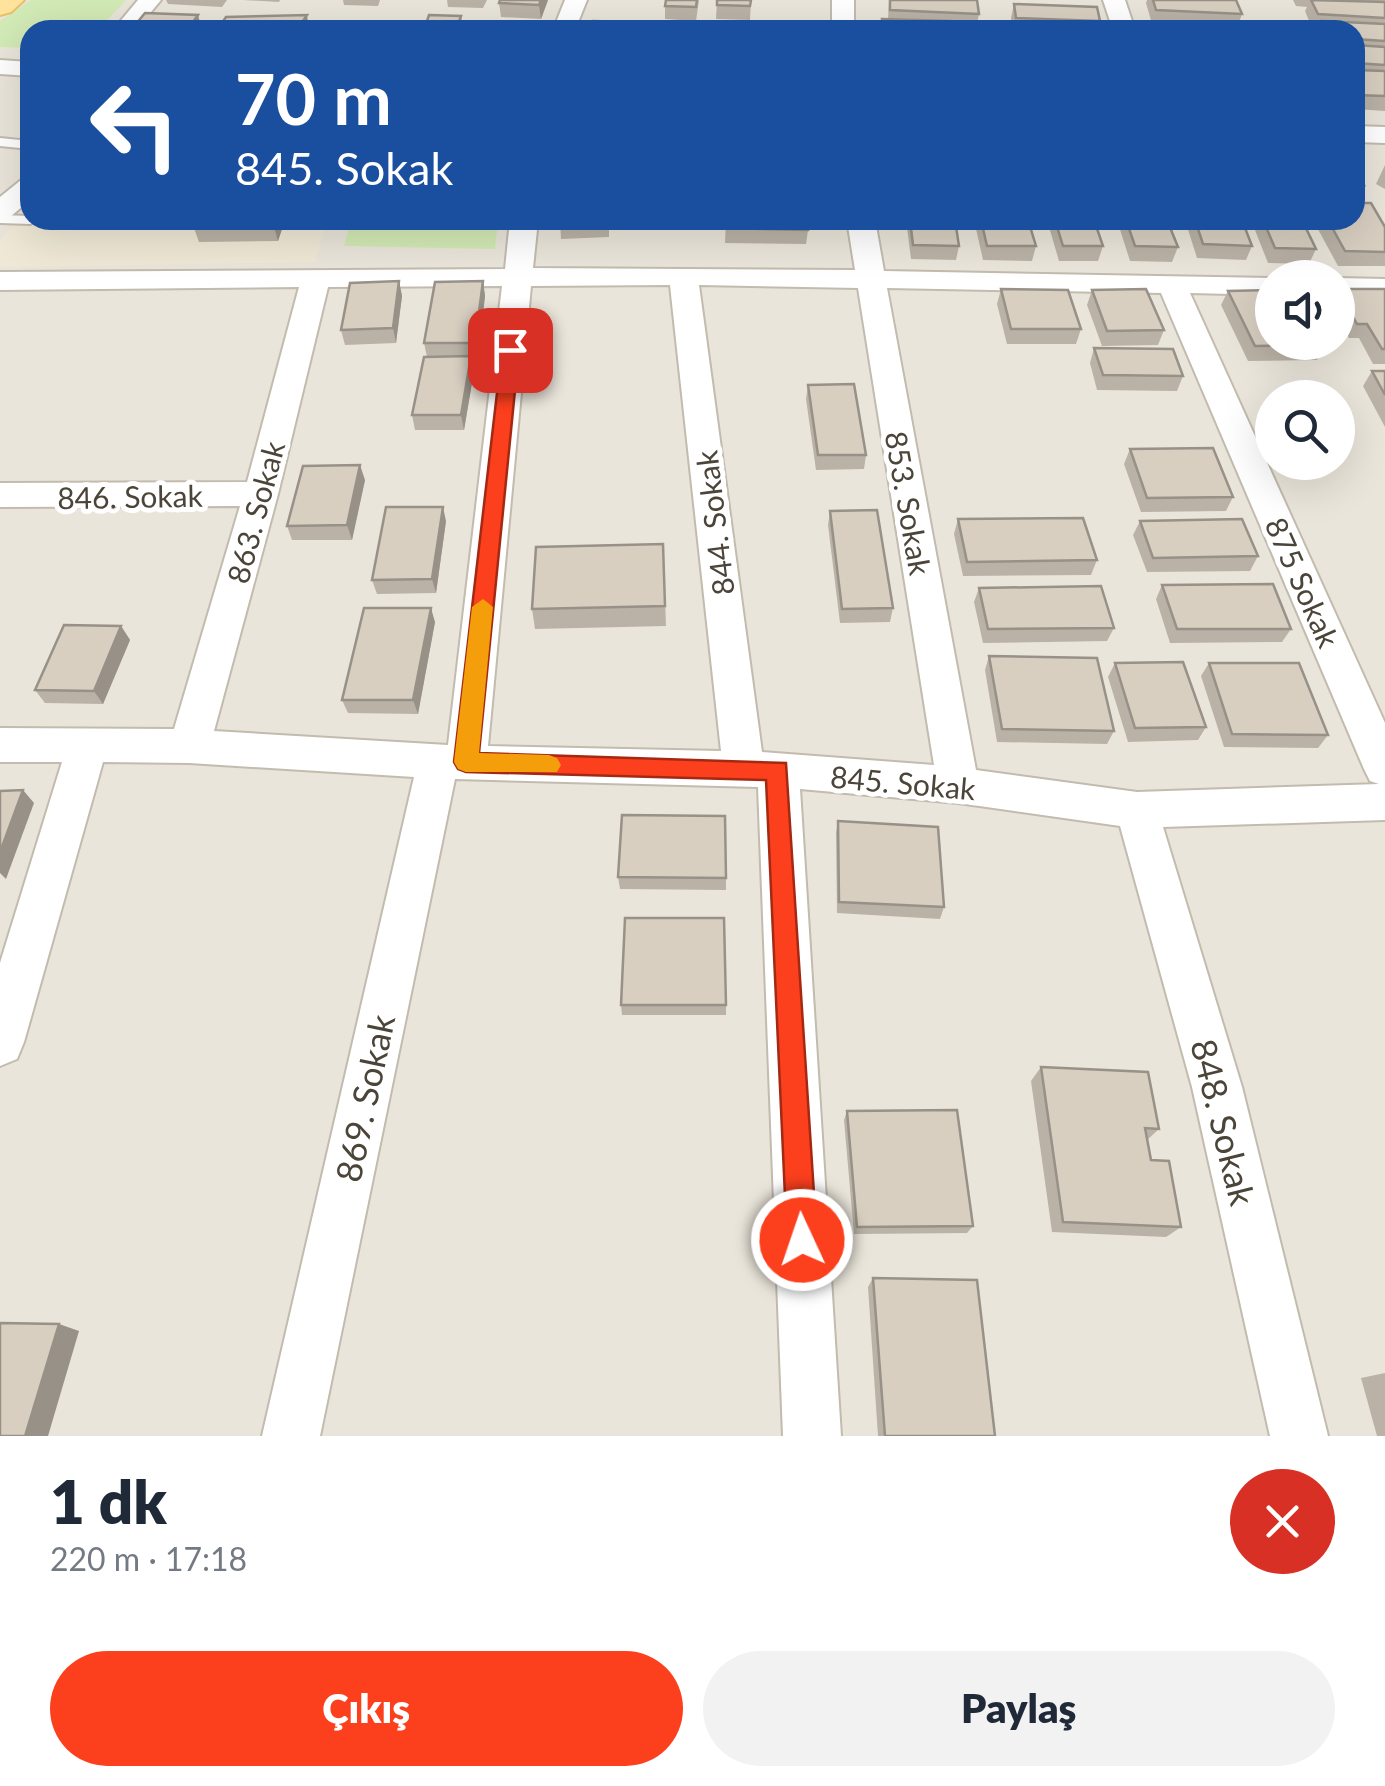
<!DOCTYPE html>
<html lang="tr">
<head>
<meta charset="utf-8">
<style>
  body { margin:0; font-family:Lato,sans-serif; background:#f2f2f3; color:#1f2937; height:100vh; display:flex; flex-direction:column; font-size:38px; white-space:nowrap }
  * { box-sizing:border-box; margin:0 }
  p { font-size:32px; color:#747a83 }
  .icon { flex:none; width:55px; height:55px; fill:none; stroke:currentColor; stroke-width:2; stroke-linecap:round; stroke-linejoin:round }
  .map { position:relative; height:1436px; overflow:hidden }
  .side { display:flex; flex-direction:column; background:#fff; flex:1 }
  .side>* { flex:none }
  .hud { position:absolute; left:20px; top:20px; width:1345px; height:210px; border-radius:30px; box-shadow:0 10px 40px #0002; background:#1a4fa0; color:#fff; overflow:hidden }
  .buttons { position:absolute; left:1255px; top:260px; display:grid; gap:20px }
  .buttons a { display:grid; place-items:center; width:100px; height:100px; border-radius:50%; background:#fff; box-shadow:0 10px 40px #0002; font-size:50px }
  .pin { position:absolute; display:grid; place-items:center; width:85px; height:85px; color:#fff; margin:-42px; border-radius:20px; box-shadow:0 5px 15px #0006 }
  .me { position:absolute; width:110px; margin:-55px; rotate:357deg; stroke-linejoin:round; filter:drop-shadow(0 0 8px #0008) }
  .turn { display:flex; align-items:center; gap:35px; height:210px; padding:0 50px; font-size:45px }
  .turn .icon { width:130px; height:130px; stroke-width:2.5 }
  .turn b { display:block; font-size:70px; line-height:85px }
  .round { display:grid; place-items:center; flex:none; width:105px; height:105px; border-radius:52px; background:#f2f2f3 }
  .overview { display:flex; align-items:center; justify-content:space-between; height:170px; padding:0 50px }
  h1 { font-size:60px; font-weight:800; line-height:75px }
  .button { display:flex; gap:20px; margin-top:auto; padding:20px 50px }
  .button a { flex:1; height:115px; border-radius:60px; background:#fc3f1d; color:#fff; font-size:40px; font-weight:800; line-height:115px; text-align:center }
  .button a+a { background:#f2f2f3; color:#1f2937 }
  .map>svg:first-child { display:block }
  .residential { fill:#eae5da; fill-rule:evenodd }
  .education { fill:#efe8d6 }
  .green { fill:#d2eab5 }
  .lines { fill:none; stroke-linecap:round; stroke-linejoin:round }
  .service-casing { stroke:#c2bbae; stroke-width:4 }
  .minor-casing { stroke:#c2bbae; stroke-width:4 }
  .primary-casing { stroke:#e6c16a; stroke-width:4 }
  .service { fill:#fff; fill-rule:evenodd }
  .minor { fill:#fff; fill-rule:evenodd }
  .primary { fill:#ffe39c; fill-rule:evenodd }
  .wall { fill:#bab2a6 }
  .shaded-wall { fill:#979187 }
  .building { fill:#d8cfc1; stroke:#979187; stroke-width:2.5 }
  .route { fill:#fc3f1d; stroke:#a42913; stroke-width:2.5 }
  .slow { fill:#f59e0b }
  .labels { text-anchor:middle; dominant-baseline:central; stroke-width:10; stroke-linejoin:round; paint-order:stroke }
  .street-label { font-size:30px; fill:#4b4439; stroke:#fff }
  .near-street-label { font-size:35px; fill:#4b4439; stroke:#fff }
</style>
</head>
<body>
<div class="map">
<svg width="1385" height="1436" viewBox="0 0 1385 1436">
  <rect width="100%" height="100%" fill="#f6f3ec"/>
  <path class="residential" d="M0,0H1385V1436H0ZM30,30H1355V220H30ZM1272,278H1338V342H1272ZM1272,398H1338V462H1272Z"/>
  <polygon class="education" points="30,208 30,220 327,220 315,262 0,267 0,240"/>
  <g class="green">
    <polygon points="31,0 126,0 98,30 30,30 30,48 0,47 0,21"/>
    <polygon points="351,220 498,220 495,249 344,246"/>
  </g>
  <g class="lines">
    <g class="service-casing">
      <g id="service">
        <polygon points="0,138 30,141 30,149 0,146"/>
        <polygon points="0,215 30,216 30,220 37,220 30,224 0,223"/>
      </g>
    </g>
    <g class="minor-casing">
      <g id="minor">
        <polygon points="138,0 161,0 136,30 113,30"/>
        <polygon points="565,0 587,0 575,30 553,30"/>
        <rect x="832" y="0" width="22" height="30"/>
        <polygon points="1103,0 1125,0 1135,30 1113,30"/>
        <polygon points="0,60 30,62 30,76 0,74"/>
        <polygon points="1355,126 1385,127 1385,143 1355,142"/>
        <polygon points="30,178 30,200 10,217 0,219 0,197 21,180"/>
        <path d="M510,220H538L533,268L855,270L847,220H875L884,271L1273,278L1272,295L1190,293L1385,723V820L1163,827L1242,1087L1328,1436H1270L1192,1087L1120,826L958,803L800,789L841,1436H783L758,787L455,779L320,1436H262L414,777L189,763L103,762L24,1042L17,1059L0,1066V963L62,762H0V728L174,729L240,506L0,507V483L247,482L299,287L0,290V272L505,269ZM670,285L721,751L488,746L531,286ZM699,285L858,288L934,765L762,752ZM502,286L448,745L214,731L278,494L328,287ZM887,288L1161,293L1364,769L1370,781L1379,784L1137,792L976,770Z"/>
        <polygon points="1338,278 1385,279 1385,297 1338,296"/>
      </g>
    </g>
    <g class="primary-casing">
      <polygon id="primary" points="0,0 24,0 11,12 0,15"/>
    </g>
    <use href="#service" class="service"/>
    <use href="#minor" class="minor"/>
    <use href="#primary" class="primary"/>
  </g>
  <g class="wall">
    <polygon points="166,0 227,0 222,7 168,4"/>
    <polygon points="243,0 280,0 279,2"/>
    <polygon points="343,0 380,0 378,6 344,5"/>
    <polygon points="447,0 487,0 483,8 448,7"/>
    <polygon points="548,0 541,19 501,17 499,3"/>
    <polygon points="699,0 696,21 665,19 665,6"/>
    <polygon points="717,0 751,0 750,20 716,19"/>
    <polygon points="889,0 979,14 976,28 951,26 951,30 880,30 882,19 888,20"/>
    <polygon points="1147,0 1236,0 1242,14 1237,28 1152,24 1146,3"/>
    <polygon points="1293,0 1385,0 1385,111 1355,109 1355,30 1319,30 1319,28 1312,28 1305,11 1307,7 1296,6"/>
    <polygon points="1014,4 1100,21 1098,28 1100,30 1013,30 1011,18"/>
    <polygon points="1385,165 1385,189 1376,184"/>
    <polygon points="1355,168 1364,185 1356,199 1355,199"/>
    <polygon points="191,220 285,220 278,241 199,242"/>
    <polygon points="560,220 609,220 609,237 561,239"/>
    <polygon points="726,220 808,230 806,244 725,243"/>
    <polygon points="906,220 955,220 959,246 956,260 911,259"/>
    <polygon points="974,220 1028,220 1036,246 1032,261 983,260"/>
    <polygon points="1047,220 1094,220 1103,246 1098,261 1059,261"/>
    <polygon points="1117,220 1167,220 1178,247 1172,262 1130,261"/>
    <polygon points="1185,220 1242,220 1252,246 1246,260 1197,258"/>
    <polygon points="1251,220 1302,220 1316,249 1309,264 1268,263"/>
    <polygon points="1313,220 1355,220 1385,227 1385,266 1338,266"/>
    <polygon points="399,281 402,296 396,343 345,345 341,330"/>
    <polygon points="483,281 485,296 478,357 471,357 474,371 464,430 415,430 412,415 427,357 424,343"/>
    <polygon points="1001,289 1081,329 1076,344 1007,344 997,304"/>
    <polygon points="1338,289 1385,289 1385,364 1373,364 1359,338 1349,338 1338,319"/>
    <polygon points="1092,290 1164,330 1158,345 1102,346 1087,305"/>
    <polygon points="1228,291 1325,345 1317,360 1248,361 1221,305"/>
    <polygon points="1094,348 1183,376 1177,391 1097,390 1090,363"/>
    <polygon points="1372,371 1385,371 1385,427 1363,386"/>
    <polygon points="808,385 866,455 864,469 816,470 806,399"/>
    <polygon points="1130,449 1233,497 1226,511 1141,512 1124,464"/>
    <polygon points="365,480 352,540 292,540 287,526"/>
    <polygon points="830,511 893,608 890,622 840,623 828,525"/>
    <polygon points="958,519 1097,560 1091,575 963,576 954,534"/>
    <polygon points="446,521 436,593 377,594 372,580"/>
    <polygon points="1140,521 1258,556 1250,571 1147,572 1133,535"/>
    <polygon points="663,544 666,626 535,629 532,609"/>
    <polygon points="1162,585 1291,629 1282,642 1170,643 1156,599"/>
    <polygon points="979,588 1114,628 1107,641 983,643 974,602"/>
    <polygon points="435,622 418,714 348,713 342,700"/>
    <polygon points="121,626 130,640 103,704 45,703 35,690"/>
    <polygon points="989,656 1114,731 1107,744 997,742 985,670"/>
    <polygon points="1115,663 1206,727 1198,740 1128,742 1108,677"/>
    <polygon points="1209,663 1328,735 1318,748 1224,747 1201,676"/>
    <polygon points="838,821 944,907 940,919 837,913 836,833"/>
    <polygon points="618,877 726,878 726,890 620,889"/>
    <polygon points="621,1005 726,1005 726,1015 622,1015"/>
    <polygon points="1041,1067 1159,1129 1147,1140 1151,1160 1181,1227 1166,1237 1052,1232 1031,1081"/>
    <polygon points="847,1111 973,1226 967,1233 854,1234 844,1120"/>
    <polygon points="873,1278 995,1436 878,1436 868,1287"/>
    <polygon points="1385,1373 1385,1436 1377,1436 1361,1378"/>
  </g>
  <g class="shaded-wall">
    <polygon points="541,0 548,0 541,19 539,5"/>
    <polygon points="198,15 202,30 187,30"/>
    <polygon points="307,15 309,30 297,30"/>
    <polygon points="461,16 463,30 456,30"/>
    <polygon points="272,220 285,220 278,241"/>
    <polygon points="399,281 402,296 396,343 393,328"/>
    <polygon points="483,281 485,296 478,357 475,343"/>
    <polygon points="471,356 474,371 464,430 461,415"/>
    <polygon points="360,465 365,480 352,540 347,525"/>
    <polygon points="443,507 446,521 436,593 432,579"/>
    <polygon points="431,608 435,622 418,714 413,700"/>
    <polygon points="121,626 130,640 103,704 94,691"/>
    <polygon points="23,790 34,803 6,879 0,873 0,852"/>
    <polygon points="59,1324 79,1331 48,1436 25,1436"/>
  </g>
  <g class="building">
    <polygon points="500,0 541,0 539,5 499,3"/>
    <polygon points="666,0 697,0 696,7 665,6"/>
    <polygon points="717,0 751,0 750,6 717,5"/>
    <polygon points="890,0 977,0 979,14 890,10"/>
    <polygon points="1153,0 1236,0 1242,14 1156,10"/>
    <polygon points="1311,0 1385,2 1385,18 1318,14"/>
    <polygon points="1014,4 1097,7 1100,21 1016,18"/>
    <polygon points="145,13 198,15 187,30 131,30"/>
    <polygon points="307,15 297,30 217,30 226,17"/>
    <polygon points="429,15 461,16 456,30 424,30"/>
    <polygon points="882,19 950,21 951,30 883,30"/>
    <polygon points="593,21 631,22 628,30 590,30"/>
    <polygon points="1322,21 1385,24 1385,41 1355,39 1355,30 1326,30"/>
    <polygon points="688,23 716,24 715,30 687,30"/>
    <polygon points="649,25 674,26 674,30 648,30"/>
    <polygon points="1032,25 1099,29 1100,30 1033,30"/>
    <polygon points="1355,45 1385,47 1385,65 1355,63"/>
    <polygon points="1355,70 1385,71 1385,96 1355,95"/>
    <polygon points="1355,168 1364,185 1355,184"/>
    <polygon points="1355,203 1371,203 1385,227 1385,252 1345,251 1328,220 1355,220"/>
    <polygon points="560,220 608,220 608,223 560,224"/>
    <polygon points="726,220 807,220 808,230 725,228"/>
    <polygon points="910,220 955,220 959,246 913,245"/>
    <polygon points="981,220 1028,220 1036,246 987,246"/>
    <polygon points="1055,220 1094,220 1103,246 1063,246"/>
    <polygon points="1126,220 1167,220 1178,247 1135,246"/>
    <polygon points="1195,220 1242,220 1252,246 1203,244"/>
    <polygon points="1263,220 1302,220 1316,249 1275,248"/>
    <polygon points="399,281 393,328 341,330 350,283"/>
    <polygon points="483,281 475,343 424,343 435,282"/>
    <polygon points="1001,289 1068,290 1081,329 1011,329"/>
    <polygon points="1146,289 1164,330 1107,331 1092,290"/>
    <polygon points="1338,289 1385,289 1385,349 1382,349 1367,324 1357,324"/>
    <polygon points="1272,290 1272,342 1324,342 1325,345 1255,346 1228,291"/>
    <polygon points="1094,348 1173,349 1183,376 1103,375"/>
    <polygon points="471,356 461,415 412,415 424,357"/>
    <polygon points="1372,371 1385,371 1385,395"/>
    <polygon points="854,384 866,455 818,455 808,385"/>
    <polygon points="1213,448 1233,497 1147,498 1130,449"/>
    <polygon points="360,465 347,525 287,526 303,466"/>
    <polygon points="386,507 443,507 432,579 372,580"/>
    <polygon points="877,510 893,608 842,609 830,511"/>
    <polygon points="1083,518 1097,560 967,562 958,519"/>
    <polygon points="1242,519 1258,556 1153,558 1140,521"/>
    <polygon points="663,544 665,606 532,609 536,547"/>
    <polygon points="1273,584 1291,629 1177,629 1162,585"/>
    <polygon points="1101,586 1114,628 988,629 979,588"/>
    <polygon points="364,608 431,608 413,700 342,700"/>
    <polygon points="64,625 121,626 94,691 35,690"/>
    <polygon points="989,656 1097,658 1114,731 1002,729"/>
    <polygon points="1183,662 1206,727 1135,728 1115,663"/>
    <polygon points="1209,663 1299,663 1328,735 1232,734"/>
    <polygon points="23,790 0,852 0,791"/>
    <polygon points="622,815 725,816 726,878 618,877"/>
    <polygon points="838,821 938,827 944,907 839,902"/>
    <polygon points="625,918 724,918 726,1005 621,1005"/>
    <polygon points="1041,1067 1148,1072 1159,1129 1145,1128 1151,1160 1169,1161 1181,1227 1063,1222"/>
    <polygon points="957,1110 973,1226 857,1227 847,1111"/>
    <polygon points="873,1278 977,1280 995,1436 885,1436"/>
    <polygon points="0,1323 59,1324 25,1436 0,1436"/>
  </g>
  <polygon class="route" points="510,345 519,350 479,753 786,763 817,1240 812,1251 802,1255 791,1251 787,1240 766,780 466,772 458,769 454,762 502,350"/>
  <polygon class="slow" points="483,599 493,607 479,753 549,755 557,758 561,765 557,772 466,772 458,769 454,762 472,607"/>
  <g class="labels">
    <g class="street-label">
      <text transform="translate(130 496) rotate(-1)">846. Sokak</text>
      <text transform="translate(909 503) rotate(80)">853. Sokak</text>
      <text transform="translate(255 512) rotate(-75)">863. Sokak</text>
      <text transform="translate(714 523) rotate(-97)">844. Sokak</text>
      <text transform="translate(1303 582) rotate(66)">875 Sokak</text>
      <text transform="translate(903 782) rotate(5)">845. Sokak</text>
    </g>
    <g class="near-street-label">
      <text transform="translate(364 1098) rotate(-78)">869. Sokak</text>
      <text transform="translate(1224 1122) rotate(76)">848. Sokak</text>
    </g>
  </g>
</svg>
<div class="buttons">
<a><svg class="icon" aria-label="sound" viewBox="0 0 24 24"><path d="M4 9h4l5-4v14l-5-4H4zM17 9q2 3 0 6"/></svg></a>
<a><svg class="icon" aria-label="search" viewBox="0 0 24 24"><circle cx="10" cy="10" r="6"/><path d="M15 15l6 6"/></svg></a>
</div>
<div class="pin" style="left:510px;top:350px;background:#d93025"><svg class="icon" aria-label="arrive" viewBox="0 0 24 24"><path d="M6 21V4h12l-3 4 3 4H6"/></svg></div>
<svg class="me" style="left:802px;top:1240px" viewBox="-20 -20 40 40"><circle r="17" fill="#fc3f1d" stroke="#fff" stroke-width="3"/><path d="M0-11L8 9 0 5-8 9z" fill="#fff"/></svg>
<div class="hud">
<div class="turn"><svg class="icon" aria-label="left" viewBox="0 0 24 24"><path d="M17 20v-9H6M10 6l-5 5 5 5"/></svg><div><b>70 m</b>845. Sokak</div></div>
</div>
</div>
<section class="side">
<div class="overview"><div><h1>1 dk</h1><p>220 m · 17:18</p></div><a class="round" style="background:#d93025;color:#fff"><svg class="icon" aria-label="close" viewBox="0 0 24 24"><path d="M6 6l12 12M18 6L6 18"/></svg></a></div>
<div class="button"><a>Çıkış</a><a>Paylaş</a></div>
</section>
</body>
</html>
